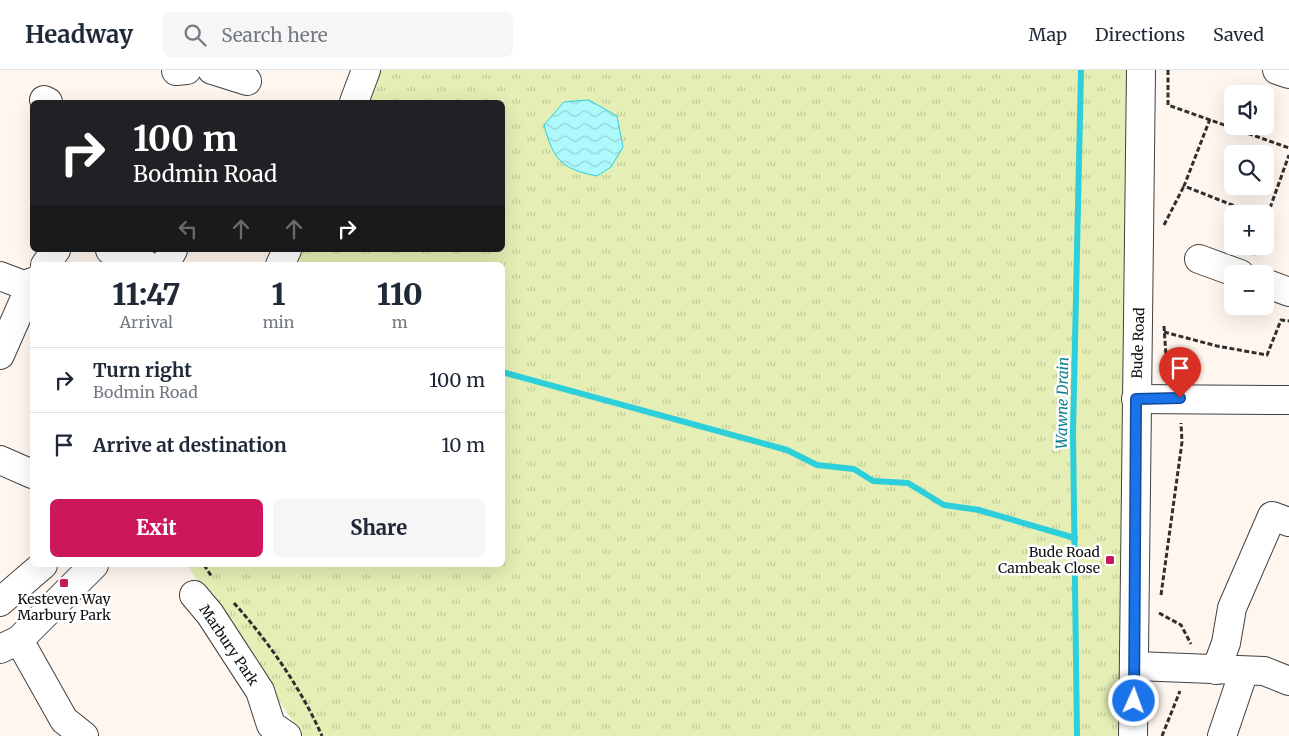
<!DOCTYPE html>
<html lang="en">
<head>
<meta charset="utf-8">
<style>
  body { margin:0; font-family:Merriweather,serif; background:#f6f6f7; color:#1f2937; height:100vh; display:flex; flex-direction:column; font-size:19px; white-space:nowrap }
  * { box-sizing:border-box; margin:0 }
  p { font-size:16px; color:#747a83 }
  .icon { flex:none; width:28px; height:28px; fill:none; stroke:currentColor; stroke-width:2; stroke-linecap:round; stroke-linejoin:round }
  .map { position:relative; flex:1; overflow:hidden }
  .side { position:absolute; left:30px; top:192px; width:475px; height:305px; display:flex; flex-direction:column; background:#fff; border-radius:8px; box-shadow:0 5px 20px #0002 }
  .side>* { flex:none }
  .top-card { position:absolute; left:30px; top:30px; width:475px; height:152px; border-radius:8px; box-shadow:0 5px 20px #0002; background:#202124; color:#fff; overflow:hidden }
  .buttons { position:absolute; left:1224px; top:15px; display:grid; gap:10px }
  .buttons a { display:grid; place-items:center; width:50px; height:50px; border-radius:8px; background:#fff; box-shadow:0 5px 20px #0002; font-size:25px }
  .pin { position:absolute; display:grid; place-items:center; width:42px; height:42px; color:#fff; margin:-51px -21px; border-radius:50% 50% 50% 0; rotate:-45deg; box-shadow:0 0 5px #0007 }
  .pin .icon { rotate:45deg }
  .me { position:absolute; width:55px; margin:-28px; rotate:2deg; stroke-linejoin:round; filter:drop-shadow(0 0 4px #0008) }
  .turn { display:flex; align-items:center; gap:18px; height:105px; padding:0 20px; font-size:22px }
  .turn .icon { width:65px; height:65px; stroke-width:2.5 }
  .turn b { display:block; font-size:35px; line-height:42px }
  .lanes { display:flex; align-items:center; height:48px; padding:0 20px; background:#0003; justify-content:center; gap:25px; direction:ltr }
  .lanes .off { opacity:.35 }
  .eta { display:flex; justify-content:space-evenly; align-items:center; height:85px; text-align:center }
  .eta b { font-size:30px; font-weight:800; line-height:35px }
  .button { display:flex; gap:10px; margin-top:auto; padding:10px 20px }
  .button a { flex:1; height:58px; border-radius:8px; background:#cd175b; color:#fff; font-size:20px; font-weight:800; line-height:58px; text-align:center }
  .button a+a { background:#f6f6f7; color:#1f2937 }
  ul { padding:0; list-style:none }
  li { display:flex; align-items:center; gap:15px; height:65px; padding:0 20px; border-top:1px solid #e0e1e3 }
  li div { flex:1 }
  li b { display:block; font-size:19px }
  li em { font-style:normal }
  header { display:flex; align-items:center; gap:30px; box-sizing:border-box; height:70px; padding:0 25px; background:#fff; border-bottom:1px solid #e0e1e3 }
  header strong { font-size:24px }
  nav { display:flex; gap:28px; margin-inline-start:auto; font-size:18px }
  .search { width:350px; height:45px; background:#f6f6f7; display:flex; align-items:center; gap:12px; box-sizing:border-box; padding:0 18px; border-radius:8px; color:#747a83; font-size:19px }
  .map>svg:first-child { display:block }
  .grass { fill:url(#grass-tufts) }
  .water { fill:url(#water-waves); stroke:#2dcfdb }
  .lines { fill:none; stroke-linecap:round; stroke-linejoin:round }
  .stream { stroke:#2dcfdb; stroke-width:6 }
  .minor-casing { stroke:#414141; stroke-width:30 }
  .path { stroke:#303030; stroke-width:3; stroke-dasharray:5 2.5; stroke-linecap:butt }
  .minor { stroke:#fff; stroke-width:28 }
  .route-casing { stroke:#114b97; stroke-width:12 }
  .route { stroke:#1a73e8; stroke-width:9 }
  .poi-dot { fill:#cd175b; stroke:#fff; stroke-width:2 }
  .labels { text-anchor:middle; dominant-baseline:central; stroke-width:5; stroke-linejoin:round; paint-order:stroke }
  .street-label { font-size:14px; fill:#0e0e0e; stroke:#fff }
  .poi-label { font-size:14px; fill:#0e0e0e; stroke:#fff; text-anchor:end }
  .water-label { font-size:15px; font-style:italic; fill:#0b7f8e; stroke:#fff }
</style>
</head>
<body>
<header>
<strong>Headway</strong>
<div class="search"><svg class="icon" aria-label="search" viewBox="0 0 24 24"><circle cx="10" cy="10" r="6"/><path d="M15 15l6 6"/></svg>Search here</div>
<nav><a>Map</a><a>Directions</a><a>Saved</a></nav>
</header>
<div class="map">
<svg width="1289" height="666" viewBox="0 0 1289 666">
  <defs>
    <pattern id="grass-tufts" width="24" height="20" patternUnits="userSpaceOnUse" patternTransform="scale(1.25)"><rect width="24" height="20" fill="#e5eeb4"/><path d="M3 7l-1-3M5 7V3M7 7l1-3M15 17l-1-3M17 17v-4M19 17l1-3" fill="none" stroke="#c3cb9a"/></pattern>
    <pattern id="water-waves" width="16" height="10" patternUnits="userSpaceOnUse" patternTransform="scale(1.25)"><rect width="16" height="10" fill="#adf9fc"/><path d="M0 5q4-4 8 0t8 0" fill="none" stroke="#94d4d7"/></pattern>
  </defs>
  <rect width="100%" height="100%" fill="#fff6ef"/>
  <polygon class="grass" points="381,0 1127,0 1122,666 303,666 187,495 502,495 502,195 296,195 303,180 502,180 502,32 369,32"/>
  <path class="water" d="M589,30L617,46L623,77L611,97L597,106C561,99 553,89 544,55L564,32Z"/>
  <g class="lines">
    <g class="stream">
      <polyline points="502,302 787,380 817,395 854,399 873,411 908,413 944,435 979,440 1075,468"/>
      <polyline points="1077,666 1073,362 1081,0"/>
    </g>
    <g class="minor-casing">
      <g id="minor">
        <polyline points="212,0 247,11"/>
        <polyline points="1277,0 1289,4"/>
        <polyline points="176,1 187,0"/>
        <polyline points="44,30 48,32"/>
        <polyline points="354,32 366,0"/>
        <polyline points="110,180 147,195"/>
        <polyline points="1199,189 1240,204"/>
        <polyline points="45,195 56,180"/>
        <polyline points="165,195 173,180"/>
        <polyline points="280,195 287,180"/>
        <polyline points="0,206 29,217"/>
        <polyline points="1265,213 1289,222"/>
        <polyline points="0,285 32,212"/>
        <polyline points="1136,329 1289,330"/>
        <polyline points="0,390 32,404"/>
        <polyline points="194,525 210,544 260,621 271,655 287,666"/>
        <polyline points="0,532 43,495"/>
        <polyline points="19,570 64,650 84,666"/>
        <polyline points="0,579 19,570 94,495"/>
        <polyline points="1135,596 1264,601 1289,611"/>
        <polyline points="1216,600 1226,573 1232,538 1272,446 1289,452"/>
        <polyline points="1133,666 1141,0"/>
        <polyline points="1222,666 1244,601"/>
      </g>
    </g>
    <g class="path">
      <polyline points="1168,0 1168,35 1289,78"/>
      <polyline points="1210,49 1184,116 1255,144"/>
      <polyline points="1265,152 1289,85"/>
      <polyline points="1164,155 1184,116"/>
      <polyline points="1253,185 1256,176"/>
      <polyline points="1164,256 1166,286 1174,305"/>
      <polyline points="1164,262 1217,276 1267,285 1281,250 1289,251"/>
      <polyline points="204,495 212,507"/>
      <polyline points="1161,525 1182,372 1181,353"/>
      <path d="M234,533C268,571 301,618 322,666"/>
      <polyline points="1159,543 1181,555 1191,574"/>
      <polyline points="1162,666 1180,621"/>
    </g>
    <use href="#minor" class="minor"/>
  </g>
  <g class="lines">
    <g class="route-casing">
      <polyline id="route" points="1134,631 1136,329 1180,328"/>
    </g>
    <use href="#route" class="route"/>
  </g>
  <g class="poi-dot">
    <rect x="1105" y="485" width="10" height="10" rx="2.5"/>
    <rect x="59" y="508" width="10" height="10" rx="2.5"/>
  </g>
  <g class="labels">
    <g class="street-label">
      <text transform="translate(1138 273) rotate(-88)">Bude Road</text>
      <text transform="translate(229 575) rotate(56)">Marbury Park</text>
    </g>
    <g class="poi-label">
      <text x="1100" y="482">Bude Road<tspan x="1100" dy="16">Cambeak Close</tspan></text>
      <text x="64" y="529" text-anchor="middle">Kesteven Way<tspan x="64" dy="16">Marbury Park</tspan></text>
    </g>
    <g class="water-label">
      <text transform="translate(1062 333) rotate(-89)">Wawne Drain</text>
    </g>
  </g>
</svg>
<div class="buttons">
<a><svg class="icon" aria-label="sound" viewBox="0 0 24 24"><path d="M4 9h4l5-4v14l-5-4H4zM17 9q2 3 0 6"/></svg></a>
<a><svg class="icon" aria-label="search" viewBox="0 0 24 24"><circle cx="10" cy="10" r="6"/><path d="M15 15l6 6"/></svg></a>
<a>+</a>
<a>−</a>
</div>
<div class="pin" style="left:1180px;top:328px;background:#d93025"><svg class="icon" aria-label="arrive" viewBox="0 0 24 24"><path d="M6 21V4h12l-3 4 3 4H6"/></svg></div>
<svg class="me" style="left:1134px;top:631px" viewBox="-20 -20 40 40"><circle r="17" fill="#1a73e8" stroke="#fff" stroke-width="3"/><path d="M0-11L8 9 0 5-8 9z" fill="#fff"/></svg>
<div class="top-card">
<div class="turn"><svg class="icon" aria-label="right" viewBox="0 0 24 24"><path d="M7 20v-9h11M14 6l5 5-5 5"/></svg><div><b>100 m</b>Bodmin Road</div></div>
<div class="lanes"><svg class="icon off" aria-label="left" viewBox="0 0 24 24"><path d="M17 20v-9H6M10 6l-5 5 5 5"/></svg><svg class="icon off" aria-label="ahead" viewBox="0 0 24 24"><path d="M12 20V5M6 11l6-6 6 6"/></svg><svg class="icon off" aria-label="ahead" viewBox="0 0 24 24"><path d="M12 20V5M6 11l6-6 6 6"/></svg><svg class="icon" aria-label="right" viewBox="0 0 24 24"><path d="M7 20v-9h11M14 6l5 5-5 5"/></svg></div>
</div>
<section class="side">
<div class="eta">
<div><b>11:47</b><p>Arrival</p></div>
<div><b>1</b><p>min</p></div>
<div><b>110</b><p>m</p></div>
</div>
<ul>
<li><svg class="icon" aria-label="right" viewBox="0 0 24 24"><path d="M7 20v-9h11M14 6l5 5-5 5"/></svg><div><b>Turn right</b><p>Bodmin Road</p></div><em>100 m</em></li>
<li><svg class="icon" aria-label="arrive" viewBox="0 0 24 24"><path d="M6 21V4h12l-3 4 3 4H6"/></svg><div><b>Arrive at destination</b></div><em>10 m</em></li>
</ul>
<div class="button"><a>Exit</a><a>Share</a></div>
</section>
</div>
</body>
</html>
